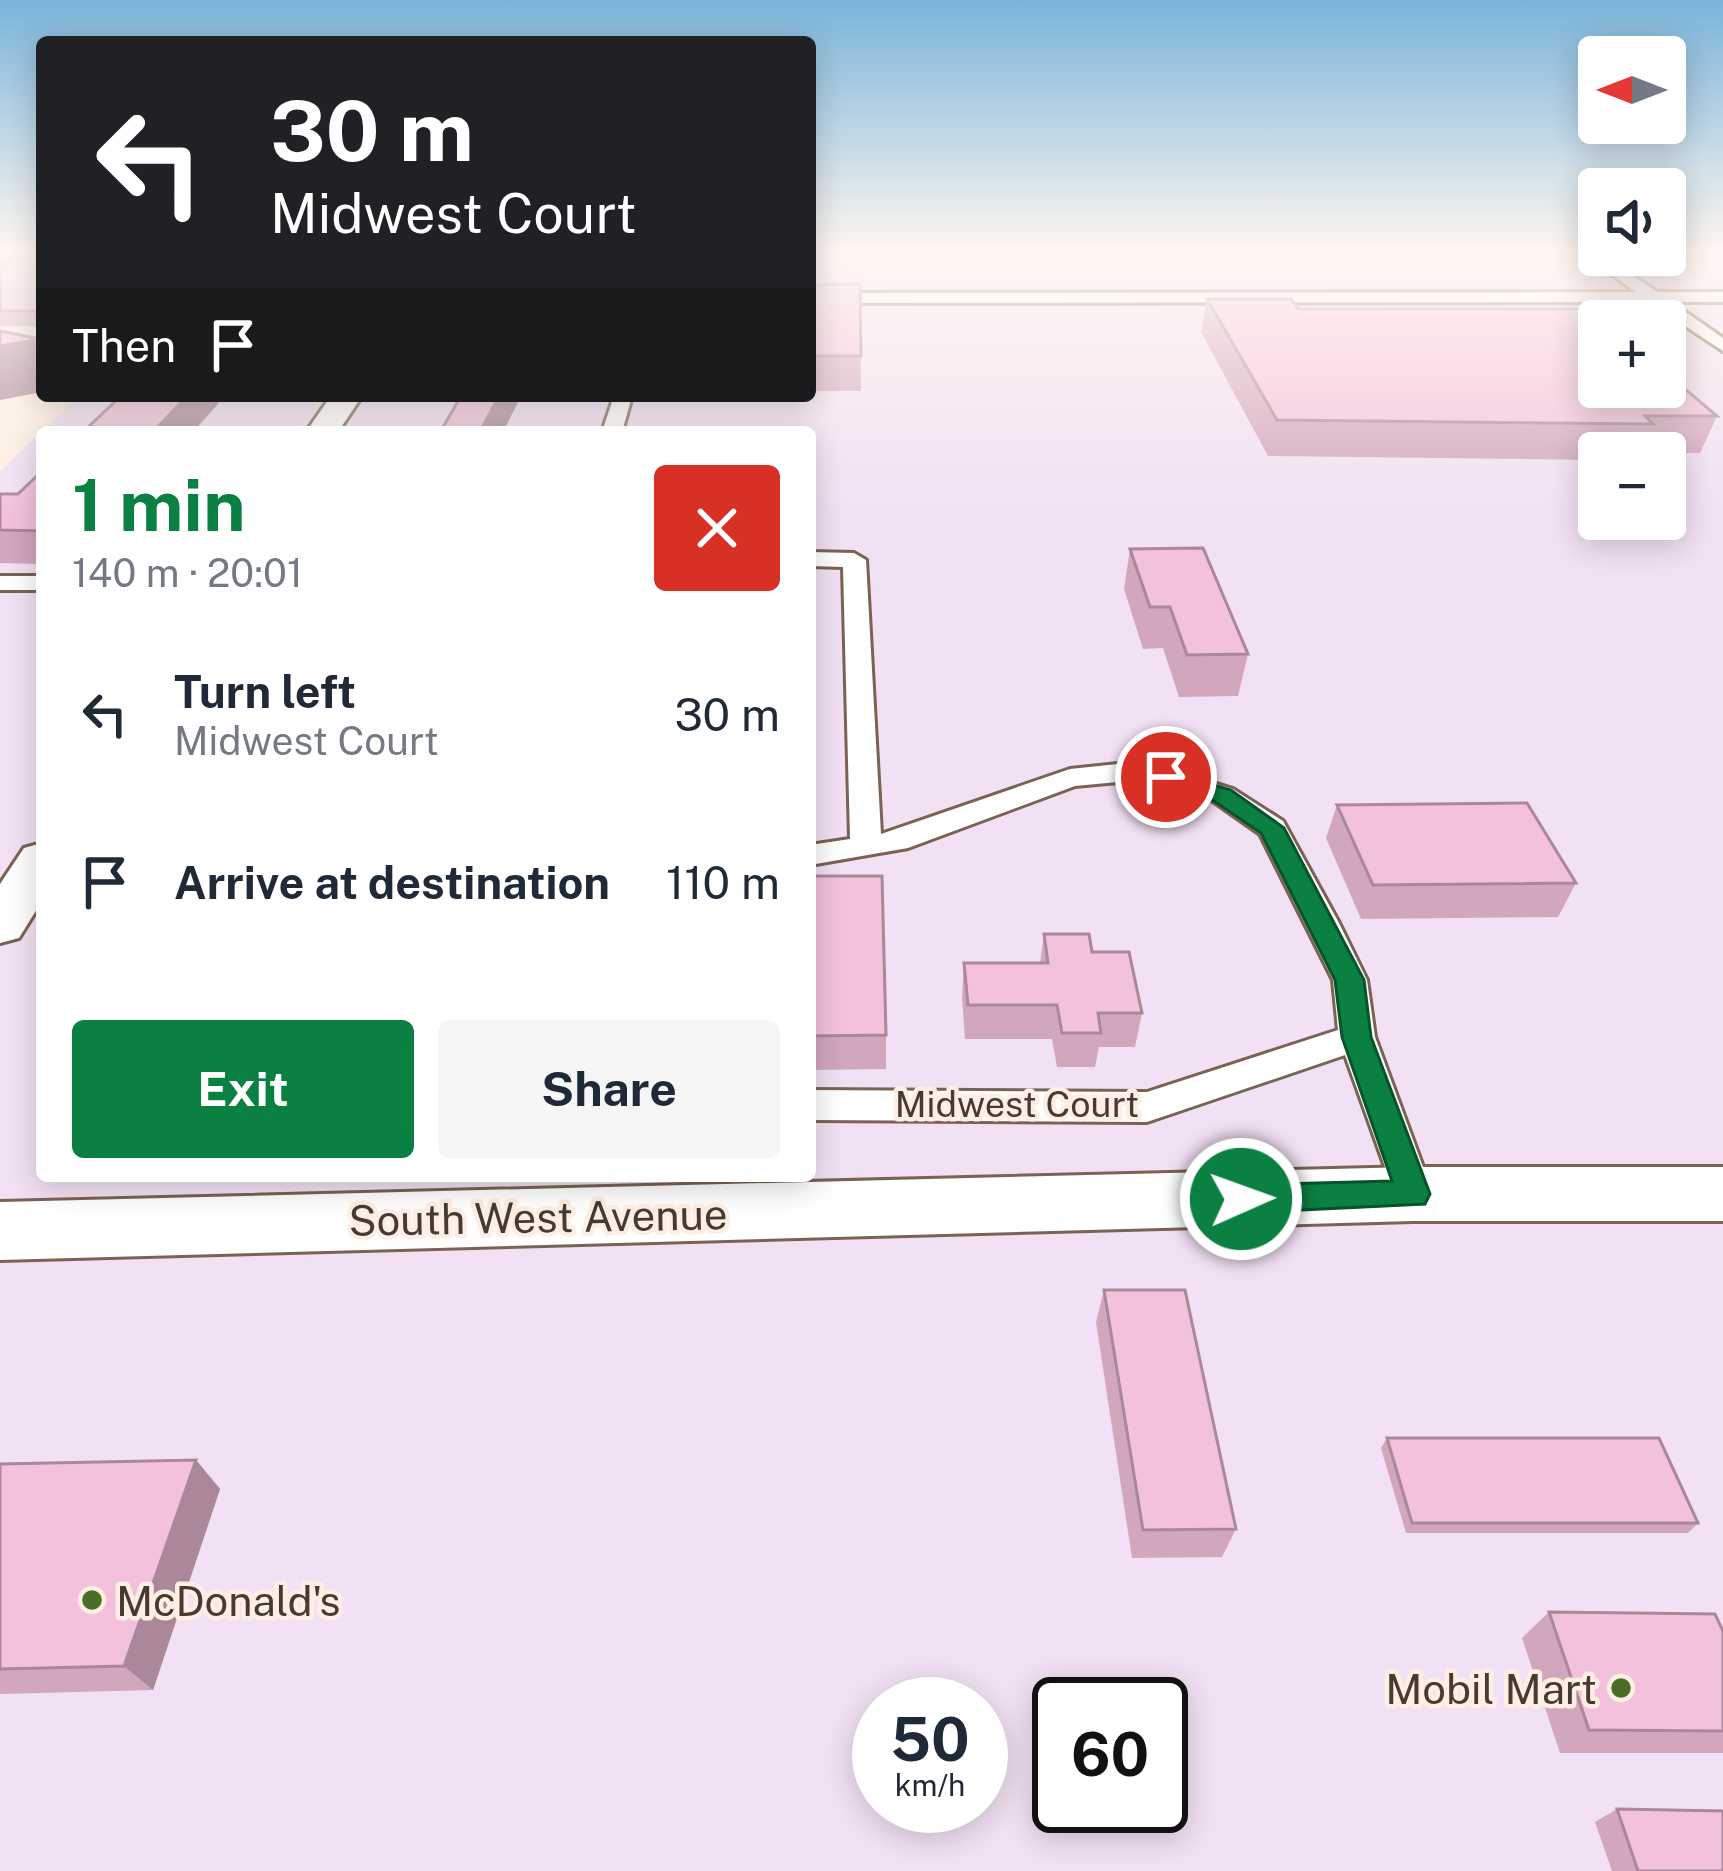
<!DOCTYPE html>
<html lang="en">
<head>
<meta charset="utf-8">
<style>
  body { margin:0; font-family:"Public Sans",sans-serif; background:#f6f6f7; color:#1f2937; height:100vh; display:flex; flex-direction:column; font-size:45px; white-space:nowrap }
  * { box-sizing:border-box; margin:0 }
  p { font-size:39px; color:#747a83 }
  .icon { flex:none; width:66px; height:66px; fill:none; stroke:currentColor; stroke-width:2; stroke-linecap:round; stroke-linejoin:round }
  .map { position:relative; flex:1; overflow:hidden }
  .side { position:absolute; left:36px; top:426px; width:780px; height:756px; display:flex; flex-direction:column; background:#fff; border-radius:12px; box-shadow:0 6px 30px #0003 }
  .side>* { flex:none }
  .banner { position:absolute; left:36px; top:36px; width:780px; height:366px; border-radius:12px; box-shadow:0 6px 30px #0003; background:#202124; color:#fff; overflow:hidden }
  .needle { width:78px; rotate:270deg }
  .controls { position:absolute; left:1578px; top:36px; display:grid; gap:24px }
  .controls a { display:grid; place-items:center; width:108px; height:108px; border-radius:12px; background:#fff; box-shadow:0 6px 30px #0003; font-size:60px }
  .speed { position:absolute; left:852px; top:1677px; display:flex; gap:24px; font-size:60px; font-weight:700; text-align:center }
  .speed>* { display:grid; place-content:center; width:156px; height:156px; border-radius:50%; background:#fff; box-shadow:0 6px 30px #0003; line-height:1 }
  .speed small { font-size:30px; font-weight:400 }
  .speed .limit { border:6px solid #111; border-radius:18px; background:#fff; color:#111 }
  .pin { position:absolute; display:grid; place-items:center; width:102px; height:102px; color:#fff; margin:-51px; border:6px solid #fff; border-radius:50%; box-shadow:0 3px 12px #0007 }
  .me { position:absolute; width:132px; margin:-66px; rotate:88deg; stroke-linejoin:round; filter:drop-shadow(0 0 9px #0008) }
  .turn { display:flex; align-items:center; gap:42px; height:252px; padding:0 36px; font-size:54px }
  .turn .icon { width:156px; height:156px; stroke-width:2.5 }
  .turn b { display:block; font-size:84px; line-height:102px }
  .then { display:flex; align-items:center; height:114px; padding:0 36px; background:#0003; gap:24px; font-size:45px }
  .round { display:grid; place-items:center; flex:none; width:126px; height:126px; border-radius:12px; background:#f6f6f7 }
  .overview { display:flex; align-items:center; justify-content:space-between; height:204px; padding:0 36px }
  h1 { font-size:72px; font-weight:700; line-height:90px; color:#0b8043 }
  .button { display:flex; gap:24px; margin-top:auto; padding:24px 36px }
  .button a { flex:1; height:138px; border-radius:12px; background:#0b8043; color:#fff; font-size:48px; font-weight:700; line-height:138px; text-align:center }
  .button a+a { background:#f6f6f7; color:#1f2937 }
  ul { padding:0; list-style:none }
  li { display:flex; align-items:center; gap:36px; height:168px; padding:0 36px }
  li div { flex:1 }
  li b { display:block; font-size:45px }
  li em { font-style:normal }
  .map>svg:first-child { display:block }
  .commercial { fill:#f2e1f4; fill-rule:evenodd }
  .lines { fill:none; stroke-linecap:round; stroke-linejoin:round }
  .street-casing { stroke:#7a6352; stroke-width:6 }
  .primary-casing { stroke:#7a6352; stroke-width:6 }
  .street { fill:#fff; fill-rule:evenodd }
  .primary { fill:#fff; fill-rule:evenodd }
  .wall { fill:#d2a6bd }
  .shaded-wall { fill:#ab879a }
  .building { fill:#f4c1dc; stroke:#ab879a; stroke-width:3 }
  .route { fill:#0b8043; stroke:#07532c; stroke-width:3 }
  .poi-dot { fill:#4a6e27; stroke:#feeee3; stroke-width:4.5 }
  .labels { text-anchor:middle; dominant-baseline:central; stroke-width:9; stroke-linejoin:round; paint-order:stroke }
  .street-label { font-size:36px; fill:#453b33; stroke:#feeee3 }
  .near-street-label { font-size:42px; fill:#453b33; stroke:#feeee3 }
  .near-poi-label { font-size:42px; fill:#453b33; stroke:#feeee3; text-anchor:start }
</style>
</head>
<body>
<div class="map">
<svg width="1723" height="1871" viewBox="0 0 1723 1871">
  <rect width="100%" height="100%" fill="#feeee3"/>
  <path class="commercial" d="M810,253H1723V1871H0V471L79,396H810ZM1599,321H1665V387H1599ZM42,432H810V1176H42ZM1599,453H1665V519H1599ZM879,1704H981V1806H879ZM1059,1704H1161V1806H1059Z"/>
  <g class="lines">
    <g class="street-casing">
      <g id="street">
        <polygon points="1582,253 1599,253 1657,292 1723,292 1723,302 1671,302 1723,338 1723,351 1649,302 810,303 810,293 1636,292"/>
        <polygon points="614,396 632,396 622,432 602,432"/>
        <polygon points="810,552 854,553 866,560 881,834 1070,769 1118,764 1166,768 1233,789 1283,821 1339,923 1367,980 1375,1037 1433,1194 1427,1206 1413,1211 1399,1206 1345,1055 1147,1122 810,1120 810,1090 1147,1092 1338,1030 1333,980 1260,834 1213,801 1163,785 1118,782 1075,786 908,848 810,865 810,845 850,839 843,567 810,566"/>
        <rect x="0" y="576" width="42" height="14"/>
      </g>
    </g>
    <g class="primary-casing">
      <g id="primary">
        <polygon points="331,396 362,396 338,432 306,432"/>
        <polygon points="42,843 42,901 19,938 0,943 0,884 24,848"/>
        <polygon points="1413,1167 1723,1167 1723,1221 1413,1221 0,1260 0,1202"/>
      </g>
    </g>
    <use href="#street" class="street"/>
    <use href="#primary" class="primary"/>
  </g>
  <g class="wall">
    <polygon points="42,253 42,326 0,326 0,269"/>
    <polygon points="860,284 861,391 810,391 810,285"/>
    <polygon points="1207,299 1298,309 1717,416 1700,453 1599,453 1599,460 1268,456 1201,332"/>
    <polygon points="521,396 503,432 442,432 442,429"/>
    <polygon points="42,471 42,564 0,563 0,494 18,494"/>
    <polygon points="1130,549 1248,654 1238,696 1179,697 1163,648 1143,649 1124,589"/>
    <polygon points="810,626 813,626 815,722 810,722"/>
    <polygon points="1337,805 1576,883 1558,917 1361,919 1326,838"/>
    <polygon points="810,876 886,1035 886,1069 810,1070"/>
    <polygon points="1044,934 1092,952 1142,1013 1135,1047 1099,1047 1095,1067 1057,1067 1052,1039 965,1039 962,997 964,963 1040,963"/>
    <polygon points="1104,1290 1236,1529 1222,1557 1132,1558 1096,1322"/>
    <polygon points="1387,1438 1698,1523 1688,1533 1406,1533 1381,1448"/>
    <polygon points="196,1460 220,1489 153,1690 0,1694 0,1464"/>
    <polygon points="1549,1612 1723,1631 1723,1753 1560,1753 1522,1638"/>
    <polygon points="1617,1809 1723,1871 1612,1871 1595,1822"/>
  </g>
  <g class="shaded-wall">
    <polygon points="0,253 21,253 0,266"/>
    <polygon points="40,339 42,343 42,392 0,400 0,346"/>
    <polygon points="187,396 225,396 193,432 153,432"/>
    <polygon points="499,396 521,396 503,432 482,432 482,428"/>
    <polygon points="196,1460 220,1489 153,1690 124,1666"/>
  </g>
  <g class="building">
    <polygon points="24,253 42,253 42,311 0,311 0,269"/>
    <polygon points="860,284 861,356 810,356 810,285"/>
    <polygon points="1207,299 1291,299 1298,309 1590,309 1605,321 1599,321 1599,387 1665,387 1665,372 1717,416 1645,416 1653,424 1277,420"/>
    <polygon points="0,331 40,339 0,346"/>
    <polygon points="121,396 187,396 153,432 83,432"/>
    <polygon points="461,396 499,396 482,428 442,429"/>
    <polygon points="42,471 42,531 0,530 0,494 18,494"/>
    <polygon points="1203,548 1248,654 1187,655 1170,607 1150,607 1130,549"/>
    <polygon points="810,626 813,626 814,690 810,690"/>
    <polygon points="1527,803 1576,883 1373,885 1337,805"/>
    <polygon points="810,876 882,876 886,1035 810,1036"/>
    <polygon points="1044,934 1089,934 1092,952 1129,952 1142,1013 1098,1013 1101,1033 1062,1033 1057,1005 968,1005 964,963 1048,963"/>
    <polygon points="1104,1290 1185,1290 1236,1529 1143,1530"/>
    <polygon points="1387,1438 1659,1438 1698,1523 1412,1523"/>
    <polygon points="196,1460 124,1666 0,1669 0,1464"/>
    <polygon points="1549,1612 1715,1614 1723,1631 1723,1731 1589,1730"/>
    <polygon points="1617,1809 1723,1811 1723,1871 1638,1871"/>
  </g>
  <linearGradient id="sky" x2="0" y2="1"><stop stop-color="#79b4d8"/><stop offset="0.49" stop-color="#fff7f2"/><stop offset="1" stop-color="#fff7f2" stop-opacity="0"/></linearGradient>
  <rect width="1723" height="515" fill="url(#sky)"/>
  <polygon class="route" points="1166,770 1231,790 1284,828 1364,980 1371,1037 1430,1194 1425,1204 1241,1213 1229,1209 1224,1199 1229,1189 1241,1185 1392,1181 1342,1037 1335,980 1261,833 1214,801 1158,782 1158,772"/>
  <g class="poi-dot">
    <circle cx="92" cy="1600" r="12"/>
    <circle cx="1621" cy="1688" r="12"/>
  </g>
  <g class="labels">
    <g class="street-label">
      <text x="1017" y="1104">Midwest Court</text>
    </g>
    <g class="near-street-label">
      <text transform="translate(538 1217) rotate(-1)">South West Avenue</text>
    </g>
    <g class="near-poi-label">
      <text x="116" y="1600">McDonald's</text>
      <text x="1597" y="1688" text-anchor="end">Mobil Mart</text>
    </g>
  </g>
</svg>
<div class="controls">
<a><svg class="needle" viewBox="-14 -14 28 28"><path d="M0-13l5 13h-10z" fill="#e53935"/><path d="M0 13l5-13h-10z" fill="#747a83"/></svg></a>
<a><svg class="icon" aria-label="sound" viewBox="0 0 24 24"><path d="M4 9h4l5-4v14l-5-4H4zM17 9q2 3 0 6"/></svg></a>
<a>+</a>
<a>−</a>
</div>
<div class="speed"><div>50<small>km/h</small></div><div class="limit">60</div></div>
<div class="pin" style="left:1166px;top:777px;background:#d93025"><svg class="icon" aria-label="arrive" viewBox="0 0 24 24"><path d="M6 21V4h12l-3 4 3 4H6"/></svg></div>
<svg class="me" style="left:1241px;top:1199px" viewBox="-20 -20 40 40"><circle r="17" fill="#0b8043" stroke="#fff" stroke-width="3"/><path d="M0-11L8 9 0 5-8 9z" fill="#fff"/></svg>
<div class="banner">
<div class="turn"><svg class="icon" aria-label="left" viewBox="0 0 24 24"><path d="M17 20v-9H6M10 6l-5 5 5 5"/></svg><div><b>30 m</b>Midwest Court</div></div>
<div class="then">Then<svg class="icon" aria-label="arrive" viewBox="0 0 24 24"><path d="M6 21V4h12l-3 4 3 4H6"/></svg></div>
</div>
<section class="side">
<div class="overview"><div><h1>1 min</h1><p>140 m · 20:01</p></div><a class="round" style="background:#d93025;color:#fff"><svg class="icon" aria-label="close" viewBox="0 0 24 24"><path d="M6 6l12 12M18 6L6 18"/></svg></a></div>
<ul>
<li><svg class="icon" aria-label="left" viewBox="0 0 24 24"><path d="M17 20v-9H6M10 6l-5 5 5 5"/></svg><div><b>Turn left</b><p>Midwest Court</p></div><em>30 m</em></li>
<li><svg class="icon" aria-label="arrive" viewBox="0 0 24 24"><path d="M6 21V4h12l-3 4 3 4H6"/></svg><div><b>Arrive at destination</b></div><em>110 m</em></li>
</ul>
<div class="button"><a>Exit</a><a>Share</a></div>
</section>
</div>
</body>
</html>
